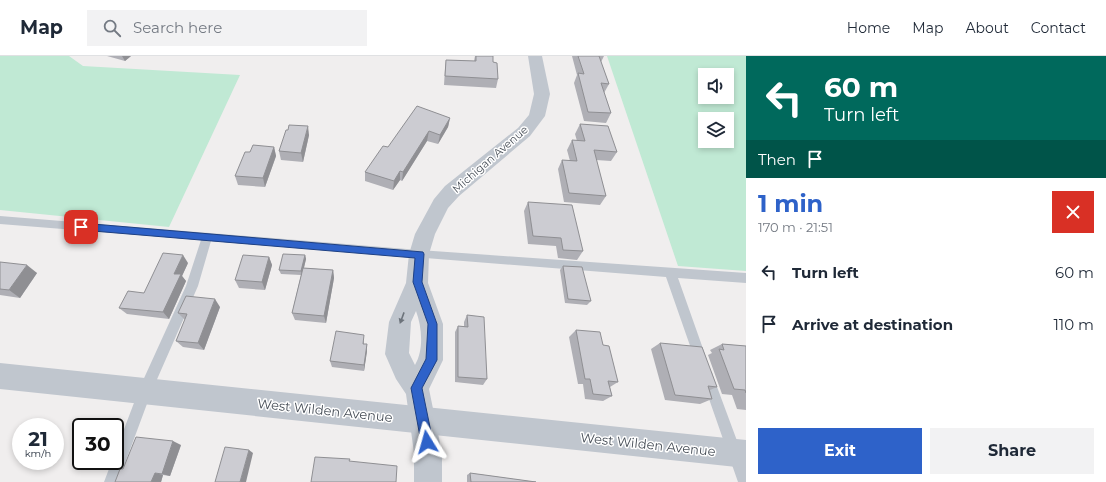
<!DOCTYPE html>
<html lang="en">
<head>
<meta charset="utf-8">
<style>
  body { margin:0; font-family:Montserrat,sans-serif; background:#f2f2f3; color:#1f2937; height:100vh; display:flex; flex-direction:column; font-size:15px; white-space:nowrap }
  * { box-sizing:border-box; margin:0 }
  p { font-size:13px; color:#747a83 }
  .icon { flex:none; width:22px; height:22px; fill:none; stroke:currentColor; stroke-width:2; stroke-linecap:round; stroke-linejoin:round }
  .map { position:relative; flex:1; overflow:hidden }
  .details { display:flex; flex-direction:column; background:#fff; width:360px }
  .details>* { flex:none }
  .hud { background:#00695c; color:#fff; overflow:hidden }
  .tools { position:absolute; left:698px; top:12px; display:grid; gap:8px }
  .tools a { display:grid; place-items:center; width:36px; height:36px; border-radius:0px; background:#fff; box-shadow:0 2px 6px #0003; font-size:20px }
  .speed { position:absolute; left:12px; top:362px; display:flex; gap:8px; font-size:20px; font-weight:700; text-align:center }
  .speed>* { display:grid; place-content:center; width:52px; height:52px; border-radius:50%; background:#fff; box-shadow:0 2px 6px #0003; line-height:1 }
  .speed small { font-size:10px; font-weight:400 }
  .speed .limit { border:2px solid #111; border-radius:6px; background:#fff; color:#111 }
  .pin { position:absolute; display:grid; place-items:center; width:34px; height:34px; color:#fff; margin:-17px; border-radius:8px; box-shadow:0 2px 6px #0006 }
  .me { position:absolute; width:44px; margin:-22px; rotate:352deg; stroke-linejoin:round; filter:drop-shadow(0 0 3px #0008) }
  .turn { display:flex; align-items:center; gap:14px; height:84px; padding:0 12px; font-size:18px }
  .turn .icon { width:52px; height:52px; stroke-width:2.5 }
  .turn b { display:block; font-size:28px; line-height:34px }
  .then { display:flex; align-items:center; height:38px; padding:0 12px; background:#0003; gap:8px; font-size:15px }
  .round { display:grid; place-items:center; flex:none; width:42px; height:42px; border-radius:0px; background:#f2f2f3 }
  .headline { display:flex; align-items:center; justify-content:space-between; height:68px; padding:0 12px }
  h1 { font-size:24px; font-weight:700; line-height:30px; color:#2e62c9 }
  .action { display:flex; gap:8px; margin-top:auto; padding:8px 12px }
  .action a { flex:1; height:46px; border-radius:0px; background:#2e62c9; color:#fff; font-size:16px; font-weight:700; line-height:46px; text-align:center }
  .action a+a { background:#f2f2f3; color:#1f2937 }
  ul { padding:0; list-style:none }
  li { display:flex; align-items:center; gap:12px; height:52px; padding:0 12px }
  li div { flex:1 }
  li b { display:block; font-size:15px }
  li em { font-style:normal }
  header { display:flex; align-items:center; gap:24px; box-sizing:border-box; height:56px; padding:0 20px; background:#fff; border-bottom:1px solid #e0e1e3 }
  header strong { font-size:19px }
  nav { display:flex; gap:22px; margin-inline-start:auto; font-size:14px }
  .search { width:280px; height:36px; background:#f2f2f3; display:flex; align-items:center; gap:10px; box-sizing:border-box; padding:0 14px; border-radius:0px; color:#747a83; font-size:15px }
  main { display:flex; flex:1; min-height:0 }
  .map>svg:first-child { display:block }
  .green { fill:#c0e9d4; fill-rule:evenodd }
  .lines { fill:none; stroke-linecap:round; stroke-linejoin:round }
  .service { fill:#c0c6ce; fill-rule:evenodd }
  .minor { fill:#c0c6ce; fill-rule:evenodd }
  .tertiary { fill:#c0c6ce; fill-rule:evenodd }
  .wall { fill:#afafb5 }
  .shaded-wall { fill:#8f8f93 }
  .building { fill:#ccccd2; stroke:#8f8f93 }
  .oneway { fill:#6c737b }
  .route { fill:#2e62c9; stroke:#1e4083 }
  .labels { text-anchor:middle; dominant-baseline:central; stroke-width:3; stroke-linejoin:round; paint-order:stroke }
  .street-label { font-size:11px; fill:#484f58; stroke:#fff }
  .near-street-label { font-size:13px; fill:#484f58; stroke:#fff }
</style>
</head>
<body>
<header>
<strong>Map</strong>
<div class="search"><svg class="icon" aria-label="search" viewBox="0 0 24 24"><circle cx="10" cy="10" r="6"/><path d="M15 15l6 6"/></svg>Search here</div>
<nav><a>Home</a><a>Map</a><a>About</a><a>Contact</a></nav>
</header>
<main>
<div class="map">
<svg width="746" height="426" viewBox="0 0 746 426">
  <rect width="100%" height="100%" fill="#f0eeee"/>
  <g class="green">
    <polygon points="0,0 69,0 83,10 240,19 169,171 0,154"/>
    <path d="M607,0H746V215L678,210ZM705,19H727V41H705ZM705,63H727V85H705Z"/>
  </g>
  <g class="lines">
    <g class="service">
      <polygon points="0,160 419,194 746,217 746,227 678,222 707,304 705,308 701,310 697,308 695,304 666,221 211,185 198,230 151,337 118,426 104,426 112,405 115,405 115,397 140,331 186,230 201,184 0,168"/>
      <polygon points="707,314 712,316 713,320 746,409 746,426 738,426 701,320 702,316"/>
    </g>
    <path class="minor" d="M528,0H542L550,38L545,60L530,80L459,140L448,152L435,178L429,198L428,227L443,268V304L429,333L442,397V426H414V397L406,338L396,323L385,298L389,266L406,227L409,198L415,178L434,143L445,130L518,72L529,59L534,38ZM416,255C422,271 424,294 415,309L409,297L411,266Z"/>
    <polygon class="tertiary" points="0,307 746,384 746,412 0,333"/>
  </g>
  <g class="wall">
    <polygon points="107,0 131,0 125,5"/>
    <polygon points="475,0 493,0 493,6 498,23 496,32 444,29 445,13 446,4 474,5"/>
    <polygon points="572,0 604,0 601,6 609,28 604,37 611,57 606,67 584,65 574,27 577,19"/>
    <polygon points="450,62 448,71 438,88 427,85 402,125 400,124 393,134 365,125 365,116 388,91"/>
    <polygon points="580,68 617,96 611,105 596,104 606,140 600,149 564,146 558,113 562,104 570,105 567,94 572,84 577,85 575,78"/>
    <polygon points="288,74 309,79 303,106 281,104 279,95"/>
    <polygon points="274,91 276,100 265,131 238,129 235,120 250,96"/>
    <polygon points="528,146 583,195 577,204 558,202 556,190 528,188 524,155"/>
    <polygon points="305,199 306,203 304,212 333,214 334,222 326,267 295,264 292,257 301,219 281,218 279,214"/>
    <polygon points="269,201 272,209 265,234 239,232 235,224"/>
    <polygon points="0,206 37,217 20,242 0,239"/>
    <polygon points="188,207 182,220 186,225 169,263 127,258 119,252 144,237"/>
    <polygon points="563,210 591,245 587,249 565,247 560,214"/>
    <polygon points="220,251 204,294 183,291 176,285 185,264 178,257"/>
    <polygon points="467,259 487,323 483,329 455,326 455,276 458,270 464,270 464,266"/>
    <polygon points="576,274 603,289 618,326 610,331 612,340 603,345 585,343 583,328 578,328 569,281"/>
    <polygon points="364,285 364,288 367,288 367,295 364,315 332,311 330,305"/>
    <polygon points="660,287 717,331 710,334 712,343 700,348 665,344 651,293"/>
    <polygon points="722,288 746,290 746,354 737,353 732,339 722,338 708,299 712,297 710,294"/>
    <polygon points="181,389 170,420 163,419 161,426 115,426"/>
    <polygon points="470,417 536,426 467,426 467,419"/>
  </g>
  <g class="shaded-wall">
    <polygon points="122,0 131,0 125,5"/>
    <polygon points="450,62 448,71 438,88 440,79"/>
    <polygon points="308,70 309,79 303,106 301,97"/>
    <polygon points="429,75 427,85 402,125 403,116"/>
    <polygon points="274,91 276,100 265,131 263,122"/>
    <polygon points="400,115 400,124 393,134 394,125"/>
    <polygon points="183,199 188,207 182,220 186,225 169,263 163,256 174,218"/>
    <polygon points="305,199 306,203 302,219 301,215"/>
    <polygon points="269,201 272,209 265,234 262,226"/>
    <polygon points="27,209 37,217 20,242 9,234"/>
    <polygon points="333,214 334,222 326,267 324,260"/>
    <polygon points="215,243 220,251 204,294 198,287"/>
    <polygon points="367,288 367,295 364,315 364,309"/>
    <polygon points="173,385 181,389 170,420 162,418"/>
    <polygon points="249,394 253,397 246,426 240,426"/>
    <polygon points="155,417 163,419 161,426 151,426"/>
  </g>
  <g class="building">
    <polygon points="476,0 493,0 493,6 497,7 498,23 445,20 446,4 476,5"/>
    <polygon points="578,0 599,0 609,28 601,27 611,57 588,56 578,17 584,18"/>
    <polygon points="417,50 450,62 440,79 429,75 403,116 400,115 394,125 365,116 383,90 388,91"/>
    <polygon points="580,68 608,70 617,96 594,94 606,140 569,137 562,104 577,105 572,84 585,85"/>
    <polygon points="289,69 308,70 301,97 279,95 286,74 288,74"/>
    <polygon points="253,89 274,91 263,122 235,120 245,96 250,96"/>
    <polygon points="528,146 572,149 583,195 563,194 561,182 533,180"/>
    <polygon points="163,197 183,199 174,218 181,218 163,256 119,252 128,235 144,237"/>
    <polygon points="283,198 305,199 301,215 279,214"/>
    <polygon points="243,199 269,201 262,226 235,224"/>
    <polygon points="0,206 27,209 9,234 0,233"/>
    <polygon points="563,210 582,211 591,245 568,243"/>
    <polygon points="303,212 333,214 324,260 292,257"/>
    <polygon points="186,240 215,243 198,287 176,285 187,258 178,257"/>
    <polygon points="467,259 484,261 487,323 458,321 458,270 468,271"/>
    <polygon points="576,274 600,276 603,289 609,290 618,326 608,325 612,340 593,338 590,323 585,323"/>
    <polygon points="336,275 364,279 363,288 367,288 364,309 330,305"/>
    <polygon points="660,287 702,291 717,331 708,330 712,343 675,339"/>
    <polygon points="722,288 746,290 746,337 745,334 734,333 719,293 724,294"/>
    <polygon points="136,381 173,385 162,418 155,417 151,426 115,426 120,413 123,413"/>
    <polygon points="225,391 249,394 240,426 215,426"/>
    <polygon points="315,401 350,403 349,405 397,410 396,426 311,426"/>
    <polygon points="470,417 536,426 471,426"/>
  </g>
  <defs><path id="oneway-solid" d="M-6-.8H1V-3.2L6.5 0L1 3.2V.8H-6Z"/></defs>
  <use class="oneway" href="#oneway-solid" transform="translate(402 262) rotate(110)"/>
  <polygon class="route" points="81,167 423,196 424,198 422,226 437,268 437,304 422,332 433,386 431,390 427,392 423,390 421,386 411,332 426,303 428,268 413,226 415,202 81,174 76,171"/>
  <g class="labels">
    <g class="street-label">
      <text transform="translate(490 103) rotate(-41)">Michigan Avenue</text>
    </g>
    <g class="near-street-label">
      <text transform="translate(325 354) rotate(6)">West Wilden Avenue</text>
      <text transform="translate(648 388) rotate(6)">West Wilden Avenue</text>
    </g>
  </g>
</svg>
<div class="tools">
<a><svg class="icon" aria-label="sound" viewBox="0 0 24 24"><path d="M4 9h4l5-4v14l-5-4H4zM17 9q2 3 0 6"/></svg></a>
<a><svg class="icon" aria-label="layers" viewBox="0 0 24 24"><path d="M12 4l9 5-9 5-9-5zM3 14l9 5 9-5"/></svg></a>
</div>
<div class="speed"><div>21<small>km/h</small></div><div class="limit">30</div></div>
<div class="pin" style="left:81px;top:171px;background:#d93025"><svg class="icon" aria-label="arrive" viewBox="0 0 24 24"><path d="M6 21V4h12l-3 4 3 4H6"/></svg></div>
<svg class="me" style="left:427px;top:386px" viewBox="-20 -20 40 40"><path d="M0-17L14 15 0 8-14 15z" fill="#2e62c9" stroke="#fff" stroke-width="4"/></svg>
</div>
<section class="details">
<div class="hud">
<div class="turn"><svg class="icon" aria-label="left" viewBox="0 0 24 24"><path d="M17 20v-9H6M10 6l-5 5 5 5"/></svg><div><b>60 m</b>Turn left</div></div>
<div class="then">Then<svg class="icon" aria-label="arrive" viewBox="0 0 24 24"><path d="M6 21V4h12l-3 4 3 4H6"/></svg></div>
</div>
<div class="headline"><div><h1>1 min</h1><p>170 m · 21:51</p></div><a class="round" style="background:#d93025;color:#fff"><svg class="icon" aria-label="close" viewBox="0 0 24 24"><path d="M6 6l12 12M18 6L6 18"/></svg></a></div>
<ul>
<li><svg class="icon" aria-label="left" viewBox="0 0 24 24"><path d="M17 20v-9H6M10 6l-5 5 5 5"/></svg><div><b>Turn left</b></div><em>60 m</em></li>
<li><svg class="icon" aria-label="arrive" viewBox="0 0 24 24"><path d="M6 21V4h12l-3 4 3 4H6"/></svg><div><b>Arrive at destination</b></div><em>110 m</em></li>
</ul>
<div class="action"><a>Exit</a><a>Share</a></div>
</section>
</main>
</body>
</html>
